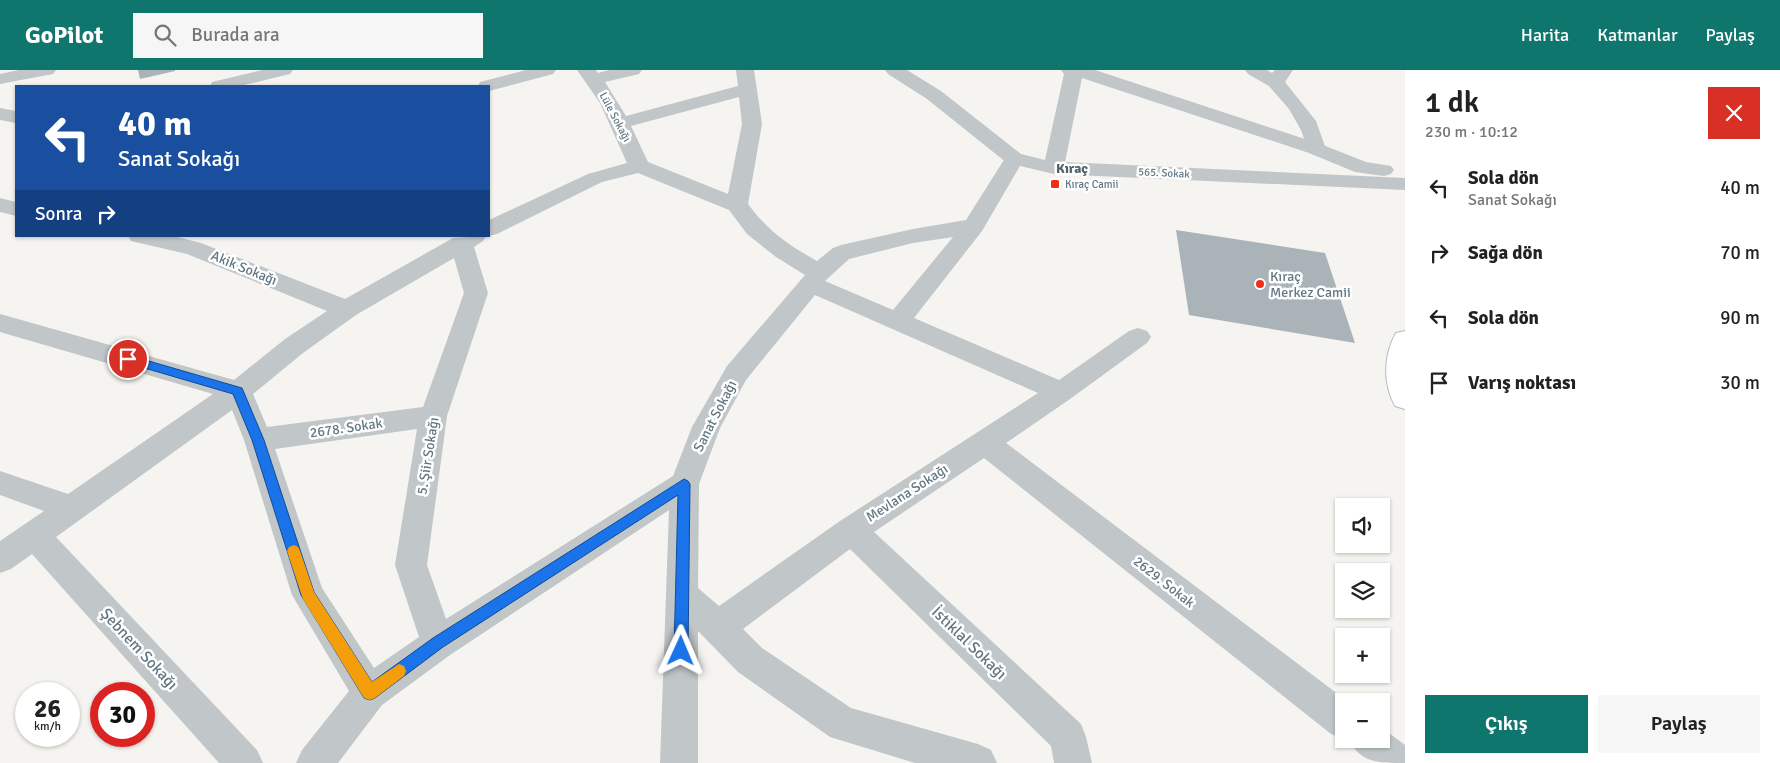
<!DOCTYPE html>
<html lang="tr">
<head>
<meta charset="utf-8">
<style>
  body { margin:0; font-family:Signika,sans-serif; background:#f6f6f6; color:#222; height:100vh; display:flex; flex-direction:column; font-size:19px; white-space:nowrap }
  * { box-sizing:border-box; margin:0 }
  p { font-size:16px; color:#767676 }
  .icon { flex:none; width:28px; height:28px; fill:none; stroke:currentColor; stroke-width:2; stroke-linecap:round; stroke-linejoin:round }
  .map { position:relative; flex:1; overflow:hidden }
  .panel { display:flex; flex-direction:column; background:#fff; width:375px }
  .panel>* { flex:none }
  .guide { position:absolute; left:15px; top:15px; width:475px; height:152px; border-radius:0px; box-shadow:0 1px 4px #0004; background:#1a4fa0; color:#fff; overflow:hidden }
  .tools { position:absolute; left:1335px; top:428px; display:grid; gap:10px }
  .tools a { display:grid; place-items:center; width:55px; height:55px; border-radius:0px; background:#fff; box-shadow:0 1px 4px #0004; font-size:25px }
  .speed { position:absolute; left:15px; top:612px; display:flex; gap:10px; font-size:25px; font-weight:700; text-align:center }
  .speed>* { display:grid; place-content:center; width:65px; height:65px; border-radius:50%; background:#fff; box-shadow:0 1px 4px #0004; line-height:1 }
  .speed small { font-size:12px; font-weight:400 }
  .speed .limit { border:8px solid #d22; background:#fff; color:#111 }
  .pin { position:absolute; display:grid; place-items:center; width:42px; height:42px; color:#fff; margin:-21px; border:2px solid #fff; border-radius:50%; box-shadow:0 1px 5px #0007 }
  .me { position:absolute; width:55px; margin:-28px; rotate:1deg; stroke-linejoin:round; filter:drop-shadow(0 0 4px #0008) }
  .turn { display:flex; align-items:center; gap:18px; height:105px; padding:0 20px; font-size:22px }
  .turn .icon { width:65px; height:65px; stroke-width:2.5 }
  .turn b { display:block; font-size:35px; line-height:42px }
  .then { display:flex; align-items:center; height:48px; padding:0 20px; background:#0003; gap:10px; font-size:19px }
  .round { display:grid; place-items:center; flex:none; width:52px; height:52px; border-radius:0px; background:#f6f6f6 }
  .head { display:flex; align-items:center; justify-content:space-between; height:85px; padding:0 20px }
  h1 { font-size:30px; font-weight:600; line-height:38px }
  .action { display:flex; gap:10px; margin-top:auto; padding:10px 20px }
  .action a { flex:1; height:58px; border-radius:0px; background:#0f766e; color:#fff; font-size:20px; font-weight:600; line-height:58px; text-align:center }
  .action a+a { background:#f6f6f6; color:#222 }
  ul { padding:0; list-style:none }
  li { display:flex; align-items:center; gap:15px; height:65px; padding:0 20px }
  li div { flex:1 }
  li b { display:block; font-size:19px }
  li em { font-style:normal }
  header { display:flex; align-items:center; gap:30px; box-sizing:border-box; height:70px; padding:0 25px; background:#0f766e; color:#fff }
  header strong { font-size:24px }
  nav { display:flex; gap:28px; margin-inline-start:auto; font-size:18px }
  .search { width:350px; height:45px; background:#f6f6f6; display:flex; align-items:center; gap:12px; box-sizing:border-box; padding:0 18px; border-radius:0px; color:#767676; font-size:19px }
  main { display:flex; flex:1; min-height:0 }
  .map>svg:first-child { display:block }
  .building { fill:#aab3b8 }
  .lines { fill:none; stroke-linecap:round; stroke-linejoin:round }
  .secondary-casing { stroke:#b3babd; stroke-width:2 }
  .minor { fill:#c1c6c9; fill-rule:evenodd }
  .tertiary { fill:#c1c6c9; fill-rule:evenodd }
  .secondary { fill:#fff; fill-rule:evenodd }
  .route { fill:#1a73e8; stroke:#114b97 }
  .slow { fill:#f59e0b }
  .poi-dot { fill:#f02e14; stroke:#fff; stroke-width:2 }
  .labels { text-anchor:middle; dominant-baseline:central; stroke-width:5; stroke-linejoin:round; paint-order:stroke }
  .far-street-label { font-size:11px; fill:#617884; stroke:#fff }
  .far-poi-label { font-size:11px; fill:#617884; stroke:#fff; text-anchor:start }
  .far-quarter-label { font-size:14px; font-weight:bold; fill:#4f6068; stroke:#fff }
  .street-label { font-size:14px; fill:#617884; stroke:#fff }
  .poi-label { font-size:14px; fill:#617884; stroke:#fff; text-anchor:start }
  .near-street-label { font-size:16px; fill:#617884; stroke:#fff }
</style>
</head>
<body>
<header>
<strong>GoPilot</strong>
<div class="search"><svg class="icon" aria-label="search" viewBox="0 0 24 24"><circle cx="10" cy="10" r="6"/><path d="M15 15l6 6"/></svg>Burada ara</div>
<nav><a>Harita</a><a>Katmanlar</a><a>Paylaş</a></nav>
</header>
<main>
<div class="map">
<svg width="1405" height="693" viewBox="0 0 1405 693">
  <rect width="100%" height="100%" fill="#f5f4f0"/>
  <g class="building">
    <polygon points="138,0 175,0 175,1 140,9"/>
    <polygon points="1176,160 1325,183 1355,273 1189,245"/>
  </g>
  <g class="lines">
    <g class="secondary-casing">
      <path id="secondary" d="M1405,261V339L1395,336C1383,314 1383,286 1396,263Z"/>
    </g>
    <g class="minor">
      <polygon points="19,0 56,0 53,4 0,14 0,4"/>
      <polygon points="262,0 293,0 290,4 240,16 210,16 212,12"/>
      <polygon points="526,0 556,0 553,4 489,21 489,16 478,16 480,12"/>
      <path d="M577,0H596L598,3L609,0H642L639,4L605,12L626,46L738,16L736,0H754L762,54L748,134C769,162 787,174 817,191L833,178L841,175L913,159L966,150L1007,85L1014,83L1021,85L1024,89L982,161L914,248L1059,310L1129,261L1138,258L1147,261L1151,267L1147,273L1070,329L1006,373L1347,631H1344V669L1331,664L984,388L874,462L1081,654L1086,667L1092,693H1054L1051,676L850,479L743,559L762,578L851,638L978,674L991,680L997,693H915L830,667L738,602L698,561V693H660L669,440L450,585L382,635L338,693H296L302,680L349,621L292,525L244,370L232,340L56,467L257,680L263,693H219L32,484L11,499L0,503V471L44,441L0,425V401L68,424L213,324L0,262V244L234,310L285,269L327,241L187,184L131,171L128,166H173L201,173L345,229L453,168L486,166L483,171L474,177L488,223L447,346L427,495L446,549L673,406L692,357L727,296L805,205L776,187L747,164L729,140L638,103L602,112L497,164L489,166V150L588,104L627,93L600,33ZM739,27L742,54L728,124L648,92L631,56ZM953,167L893,240L825,211L849,189L913,173ZM454,188L464,223L423,337L267,357L253,324L303,283L356,245ZM815,225L1038,323L840,451L719,536L698,518L699,414L720,358L746,310ZM417,359L395,495L419,567L374,598L322,518L275,379Z"/>
      <polygon points="1245,0 1267,0 1272,3 1275,0 1293,0 1285,12 1316,51 1326,79 1323,83 1316,85 1309,83 1301,60 1289,39 1269,16 1248,4"/>
      <polygon points="0,128 16,132 16,146 0,142"/>
      <path d="M1381,657L1405,675V693C1378,693 1360,693 1349,669H1381Z"/>
    </g>
    <g class="tertiary">
      <polygon points="885,0 907,0 941,21 1021,84 1045,90 1064,4 1061,0 1095,0 1323,75 1366,92 1391,96 1394,100 1391,104 1384,106 1355,102 1309,83 1082,8 1065,92 1405,108 1405,120 1054,104 1007,93 927,29 888,4"/>
      <polygon points="0,38 16,41 16,53 0,50"/>
    </g>
    <use href="#secondary" class="secondary"/>
  </g>
  <polygon class="route" points="128,285 242,318 264,370 314,522 372,612 433,568 684,409 688,411 690,414 688,581 686,586 681,588 676,586 674,581 678,425 443,577 375,628 370,630 364,628 301,525 252,370 233,324 124,292 123,289 124,286"/>
  <polygon class="slow" points="294,475 298,477 300,481 314,522 372,612 399,594 404,596 406,601 404,606 375,628 370,630 364,628 303,529 287,481 289,477"/>
  <g class="poi-dot">
    <rect x="1050" y="109" width="10" height="10" rx="2.5"/>
    <circle cx="1260" cy="214" r="5"/>
  </g>
  <g class="labels">
    <g class="far-street-label">
      <text transform="translate(615 47) rotate(62)">Lüle Sokağı</text>
      <text transform="translate(1164 103) rotate(3)">565. Sokak</text>
    </g>
    <g class="far-poi-label">
      <text x="1065" y="114">Kıraç Camii</text>
    </g>
    <g class="far-quarter-label">
      <text x="1072" y="98">Kıraç</text>
    </g>
    <g class="street-label">
      <text transform="translate(244 198) rotate(22)">Akik Sokağı</text>
      <text transform="translate(715 346) rotate(-63)">Sanat Sokağı</text>
      <text transform="translate(346 358) rotate(-8)">2678. Sokak</text>
      <text transform="translate(428 386) rotate(-81)">5. Şiir Sokağı</text>
      <text transform="translate(907 423) rotate(-33)">Mevlana Sokağı</text>
      <text transform="translate(1164 512) rotate(38)">2629. Sokak</text>
    </g>
    <g class="poi-label">
      <text x="1270" y="206">Kıraç<tspan x="1270" dy="16">Merkez Camii</tspan></text>
    </g>
    <g class="near-street-label">
      <text transform="translate(969 573) rotate(44)">İstiklal Sokağı</text>
      <text transform="translate(139 579) rotate(47)">Şebnem Sokağı</text>
    </g>
  </g>
</svg>
<div class="tools">
<a><svg class="icon" aria-label="sound" viewBox="0 0 24 24"><path d="M4 9h4l5-4v14l-5-4H4zM17 9q2 3 0 6"/></svg></a>
<a><svg class="icon" aria-label="layers" viewBox="0 0 24 24"><path d="M12 4l9 5-9 5-9-5zM3 14l9 5 9-5"/></svg></a>
<a>+</a>
<a>−</a>
</div>
<div class="speed"><div>26<small>km/h</small></div><div class="limit">30</div></div>
<div class="pin" style="left:128px;top:289px;background:#d93025"><svg class="icon" aria-label="arrive" viewBox="0 0 24 24"><path d="M6 21V4h12l-3 4 3 4H6"/></svg></div>
<svg class="me" style="left:681px;top:581px" viewBox="-20 -20 40 40"><path d="M0-17L14 15 0 8-14 15z" fill="#1a73e8" stroke="#fff" stroke-width="4"/></svg>
<div class="guide">
<div class="turn"><svg class="icon" aria-label="left" viewBox="0 0 24 24"><path d="M17 20v-9H6M10 6l-5 5 5 5"/></svg><div><b>40 m</b>Sanat Sokağı</div></div>
<div class="then">Sonra<svg class="icon" aria-label="right" viewBox="0 0 24 24"><path d="M7 20v-9h11M14 6l5 5-5 5"/></svg></div>
</div>
</div>
<section class="panel">
<div class="head"><div><h1>1 dk</h1><p>230 m · 10:12</p></div><a class="round" style="background:#d93025;color:#fff"><svg class="icon" aria-label="close" viewBox="0 0 24 24"><path d="M6 6l12 12M18 6L6 18"/></svg></a></div>
<ul>
<li><svg class="icon" aria-label="left" viewBox="0 0 24 24"><path d="M17 20v-9H6M10 6l-5 5 5 5"/></svg><div><b>Sola dön</b><p>Sanat Sokağı</p></div><em>40 m</em></li>
<li><svg class="icon" aria-label="right" viewBox="0 0 24 24"><path d="M7 20v-9h11M14 6l5 5-5 5"/></svg><div><b>Sağa dön</b></div><em>70 m</em></li>
<li><svg class="icon" aria-label="left" viewBox="0 0 24 24"><path d="M17 20v-9H6M10 6l-5 5 5 5"/></svg><div><b>Sola dön</b></div><em>90 m</em></li>
<li><svg class="icon" aria-label="arrive" viewBox="0 0 24 24"><path d="M6 21V4h12l-3 4 3 4H6"/></svg><div><b>Varış noktası</b></div><em>30 m</em></li>
</ul>
<div class="action"><a>Çıkış</a><a>Paylaş</a></div>
</section>
</main>
</body>
</html>
